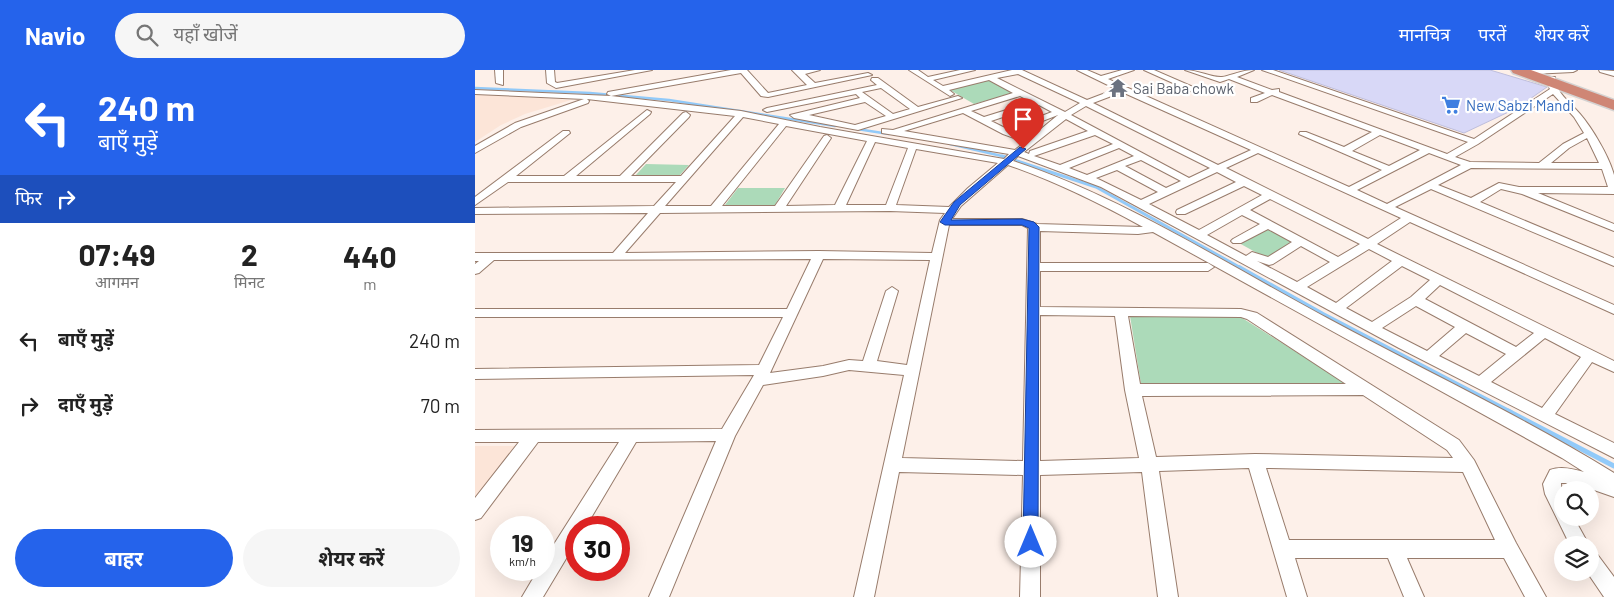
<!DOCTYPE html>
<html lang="hi">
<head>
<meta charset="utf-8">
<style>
  body { margin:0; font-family:Barlow,"Noto Sans Devanagari",sans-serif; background:#f6f6f6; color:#222; height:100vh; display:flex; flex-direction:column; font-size:19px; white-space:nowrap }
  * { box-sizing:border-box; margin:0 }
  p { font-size:16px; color:#767676 }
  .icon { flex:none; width:28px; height:28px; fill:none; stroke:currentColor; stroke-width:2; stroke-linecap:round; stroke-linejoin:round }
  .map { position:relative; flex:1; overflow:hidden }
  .drawer { display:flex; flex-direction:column; background:#fff; width:475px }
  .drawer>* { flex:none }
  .hud { background:#2563eb; color:#fff; overflow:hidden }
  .fabs { position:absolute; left:1079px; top:411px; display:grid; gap:10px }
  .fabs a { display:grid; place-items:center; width:45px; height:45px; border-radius:50%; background:#fff; box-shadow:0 5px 20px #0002; font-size:25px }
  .speed { position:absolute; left:15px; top:446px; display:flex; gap:10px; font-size:25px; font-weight:700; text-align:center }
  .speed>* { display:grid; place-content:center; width:65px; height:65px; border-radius:50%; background:#fff; box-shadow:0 5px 20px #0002; line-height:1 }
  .speed small { font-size:12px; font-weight:400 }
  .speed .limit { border:8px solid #d22; background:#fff; color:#111 }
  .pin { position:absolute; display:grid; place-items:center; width:42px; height:42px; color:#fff; margin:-51px -21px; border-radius:50% 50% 50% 0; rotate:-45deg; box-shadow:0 0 5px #0007 }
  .pin .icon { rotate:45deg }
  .me { position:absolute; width:55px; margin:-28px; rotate:0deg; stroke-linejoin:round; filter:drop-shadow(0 0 4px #0008) }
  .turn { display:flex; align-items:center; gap:18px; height:105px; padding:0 15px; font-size:22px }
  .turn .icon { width:65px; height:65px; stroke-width:2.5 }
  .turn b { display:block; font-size:35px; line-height:42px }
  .then { display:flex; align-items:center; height:48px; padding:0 15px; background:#0003; gap:10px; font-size:19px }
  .eta { display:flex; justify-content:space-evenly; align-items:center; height:85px; text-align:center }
  .eta b { font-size:30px; font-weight:700; line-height:35px }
  .cta { display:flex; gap:10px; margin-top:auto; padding:10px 15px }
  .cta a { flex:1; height:58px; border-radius:30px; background:#2563eb; color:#fff; font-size:20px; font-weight:700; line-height:58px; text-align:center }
  .cta a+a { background:#f6f6f6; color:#222 }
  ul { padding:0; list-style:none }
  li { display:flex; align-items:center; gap:15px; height:65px; padding:0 15px }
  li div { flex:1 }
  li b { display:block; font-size:19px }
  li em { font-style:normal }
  header { display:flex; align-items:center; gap:30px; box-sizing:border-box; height:70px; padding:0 25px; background:#2563eb; color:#fff }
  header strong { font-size:24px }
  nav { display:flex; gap:28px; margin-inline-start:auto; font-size:18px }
  .search { width:350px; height:45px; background:#f6f6f6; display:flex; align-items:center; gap:12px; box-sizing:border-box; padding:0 18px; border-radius:28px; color:#767676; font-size:19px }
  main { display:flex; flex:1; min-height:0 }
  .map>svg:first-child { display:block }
  .built { fill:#fce5d8 }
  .green { fill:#acdab9 }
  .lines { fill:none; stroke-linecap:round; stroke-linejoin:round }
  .stream-far3 { stroke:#92caf9; stroke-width:2.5 }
  .stream-far2 { stroke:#92caf9; stroke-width:3 }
  .stream-far1 { stroke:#92caf9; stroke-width:4 }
  .stream { stroke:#92caf9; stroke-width:5 }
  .building { fill:#d8d8f7; stroke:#bebedc }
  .street-casing { stroke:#987c6c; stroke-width:2 }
  .highway-casing { stroke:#d4d2d1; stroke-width:3 }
  .street { fill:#fff; fill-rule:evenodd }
  .highway { fill:#cf8675; fill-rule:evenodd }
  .route { fill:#2563eb; stroke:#184099 }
  .labels { text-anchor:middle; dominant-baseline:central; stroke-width:4.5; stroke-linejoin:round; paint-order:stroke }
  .far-worship-label { font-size:15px; fill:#5b616d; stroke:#fff; text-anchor:start }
  .far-shop-label { font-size:15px; fill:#366cbe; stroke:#fff; text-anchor:start }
</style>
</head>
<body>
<header>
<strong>Navio</strong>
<div class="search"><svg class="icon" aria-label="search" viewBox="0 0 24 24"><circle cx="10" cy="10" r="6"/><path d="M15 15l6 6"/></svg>यहाँ खोजें</div>
<nav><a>मानचित्र</a><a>परतें</a><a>शेयर करें</a></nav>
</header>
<main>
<section class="drawer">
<div class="hud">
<div class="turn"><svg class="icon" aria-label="left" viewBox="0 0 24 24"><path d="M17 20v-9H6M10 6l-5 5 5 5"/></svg><div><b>240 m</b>बाएँ मुड़ें</div></div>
<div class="then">फिर<svg class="icon" aria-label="right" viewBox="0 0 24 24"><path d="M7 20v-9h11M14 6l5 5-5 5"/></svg></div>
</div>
<div class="eta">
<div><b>07:49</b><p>आगमन</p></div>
<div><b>2</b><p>मिनट</p></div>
<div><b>440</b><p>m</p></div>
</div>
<ul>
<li><svg class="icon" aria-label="left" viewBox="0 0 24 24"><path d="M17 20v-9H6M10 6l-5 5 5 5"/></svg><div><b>बाएँ मुड़ें</b></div><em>240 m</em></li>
<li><svg class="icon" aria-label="right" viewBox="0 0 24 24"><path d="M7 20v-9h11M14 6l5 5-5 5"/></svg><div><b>दाएँ मुड़ें</b></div><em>70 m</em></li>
</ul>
<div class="cta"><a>बाहर</a><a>शेयर करें</a></div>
</section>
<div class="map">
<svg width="1139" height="527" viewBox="0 0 1139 527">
  <rect width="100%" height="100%" fill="#fdf0e9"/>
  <g class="built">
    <polygon points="0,24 96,30 50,44 26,55 0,72"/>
    <polygon points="0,376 40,376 0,428"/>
  </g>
  <g class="green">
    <polygon points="514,10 539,23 499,34 475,20"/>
    <polygon points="171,94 214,95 203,107 160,106"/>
    <polygon points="263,118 310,118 300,135 250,135"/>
    <polygon points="792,159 819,173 791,188 764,173"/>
    <polygon points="655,246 764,246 872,314 666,314"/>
  </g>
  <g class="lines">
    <g class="stream-far3">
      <polyline points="0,18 115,23 194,30 360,56"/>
      <polyline points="382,59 414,64"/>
      <polyline points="475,74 531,87"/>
    </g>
    <polyline class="stream-far2" points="527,86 621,117 766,198"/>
    <polyline class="stream-far1" points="764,197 848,244 1036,342"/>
    <polyline class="stream" points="1033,341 1139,396"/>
  </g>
  <polygon class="building" points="804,0 1015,0 1072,17 1042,38 989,63"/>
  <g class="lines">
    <g class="street-casing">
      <g id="street">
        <polygon points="20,0 28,0 28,15 21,13"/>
        <polygon points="71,0 79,0 80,12 82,13 160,0 177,0 81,18 72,13"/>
        <path d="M256,0H272L293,23L332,15L317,0H345L330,4L340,13L393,3L397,5L293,27L286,26L266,3L136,26L266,41L345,57L529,89L534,84L407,63V59L418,60L538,23L514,10L474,20L479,24L475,26L434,0H443L453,7L485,0H500L458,10L468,16L537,0H547L612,30L641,19L602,0H612L626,6L647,0H659L633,9L874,117L907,100L824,64L825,62H831L869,77L897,62L797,25L782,32H776V28L790,23L754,9L745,12L710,0C722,0 738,8 747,7C758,5 767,0 779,0L762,7L797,20L804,19V22L972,84L993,72L787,0H798L999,69L1075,19L1071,11L1074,7H1080C1080,22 1095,32 1105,44C1117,58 1134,86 1139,105C1139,111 1139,118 1139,124L1063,123L1139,154V161L1047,124L1026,119L1005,132L1139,188V196L956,119L920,137L1139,235V244L935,152L902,174L1139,291V302L1117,292L1080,344L1139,373V388L924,278L626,117L543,86L538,91C650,128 749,193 852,248C948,300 1047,346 1139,403V427L1099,413H1086L1088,448H1099L1114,475H1095L1070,424L1068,414L1075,400C1086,396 1098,399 1109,402L1087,388L678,162L663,164L565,161V193H733L739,197L733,201H565V237L766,239L782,243L984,370L999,390L1041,473L1071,527H1050L1029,488H932L949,527H929L913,488H820L832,527H812L774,398L684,401L703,527H683L667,402L565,405V527H545L548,405L424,402L399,527H379L429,305L374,300L348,306L288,315L260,366L194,527H174L241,371L161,372L110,458H101V472L68,527H47L63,500H69V490L144,372H63L6,448L0,450V428L44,372H0V360L247,359L279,305L0,309V299L284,295L308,247H0V239H312L336,189L19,190L4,203L0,204V194L4,191H0V183H138L173,143L0,144V138L179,136L201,112H33L0,135V127L88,61H94L95,63L41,106H89L172,40L176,42L175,44L101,106H145L208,43L211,42L215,45L214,47L156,106H206L260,46L112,29L114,31L113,33L46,57L0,83V76L40,53L109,29L0,24V20L136,26L132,24L133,22ZM543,4L605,33L590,42L522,8ZM647,22L776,80L743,95L618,33ZM1078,24L1099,47L1109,63L1088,74L1064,93L995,92L980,87L1003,74ZM545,26L557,32L509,47L496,41ZM564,35L577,42L532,59L516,51ZM611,36L735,98L714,108L596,45ZM488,43L528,64L550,72L540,80L429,61ZM583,45L555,68L539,62ZM268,47L304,54L236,136H190ZM591,49L613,61L555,81L554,84L549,82ZM311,56L392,71L360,135L311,136L356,68L352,65L349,66L300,136H247ZM620,65L638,74L585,95L559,86ZM905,65L945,80L914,96L877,81ZM1112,68L1124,93H1076L1094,78ZM400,72L433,78L411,135H371ZM644,78L659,86L612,105L594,98ZM441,79L523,93L493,118L474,137L421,135ZM783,83L926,148L893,169L751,98ZM954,83L986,95L912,134L882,120ZM666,90L706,111L691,118L650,96ZM533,95C580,111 624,133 668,157L562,154L547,149H477L486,136ZM996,98L1127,99L1133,117H1044L1024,113L996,128L963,115ZM642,100L683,122L666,130L621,108ZM742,102L761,112L702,140L701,142L702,144H710L769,116L787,125L724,160L674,134ZM795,129L885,174L863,187L775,140ZM415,141L470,143L465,150L457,183L344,181L150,183L185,143ZM767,145L785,154L758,169L756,171L758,173H766L793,159L817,172L793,187L777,182L771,186L732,165ZM474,155H547L553,158L548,391L427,388ZM826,176L855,192L822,212L782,191L794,195L798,194ZM894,179L917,191L861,233L832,217ZM348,189L455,190L432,295L402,291L423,221L417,217L411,221L388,291L374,290L348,296L295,303ZM927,196L955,210L936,227L897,252L871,238ZM965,215L1059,263L1041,277L950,229ZM941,236L980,257L952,281L907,258ZM565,245L640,246L650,320L664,388L565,391ZM653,246L766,247L772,249L871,314H665ZM991,263L1031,284L1004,306L964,286ZM1070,268L1106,287L1067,338L1016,312ZM888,325L972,380L978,388L780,384L681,387L667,326ZM791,398L988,402L1020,470H814Z"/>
        <polygon points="669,0 679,0 725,20 718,22"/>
        <polygon points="1056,0 1102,0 1098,2 1057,4 1053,2"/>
        <polygon points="1124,0 1139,1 1139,6 1125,2"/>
        <path d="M397,8H403L443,37L483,26L487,28L383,60L319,48L315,45L385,28L381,24L292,42L288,40L292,38L402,15L396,10ZM406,18L435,39L418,44L387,22ZM390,32L411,46L380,55L334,45Z"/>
        <polygon points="1115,481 1122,484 1139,507 1139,527 1129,527 1112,502 1115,502"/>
      </g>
    </g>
    <g class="highway-casing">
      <polygon id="highway" points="1036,0 1056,0 1139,30 1139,40 1038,3"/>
    </g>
    <use href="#street" class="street"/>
    <use href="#highway" class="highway"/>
  </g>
  <polygon class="route" points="545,77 551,79 485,135 476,150 547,149 559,152 564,157 563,472 561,477 556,479 550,477 548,472 554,158 547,155 470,155 465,152 479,132"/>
  <defs>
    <g id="temple-bare" transform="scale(1.5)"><path d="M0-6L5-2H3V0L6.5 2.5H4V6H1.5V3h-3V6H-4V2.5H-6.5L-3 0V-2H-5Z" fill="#6b7280" stroke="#fff" stroke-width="2.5" paint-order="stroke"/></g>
    <g id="supermarket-bare" transform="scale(1.5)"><path d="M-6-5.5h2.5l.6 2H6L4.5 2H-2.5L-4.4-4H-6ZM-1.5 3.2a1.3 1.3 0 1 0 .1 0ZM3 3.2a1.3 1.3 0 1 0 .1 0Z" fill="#3f7fe0" stroke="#fff" stroke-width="2.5" paint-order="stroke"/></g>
  </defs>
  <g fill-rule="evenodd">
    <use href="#temple-bare" x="643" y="18"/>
    <use href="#supermarket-bare" x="976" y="35"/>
  </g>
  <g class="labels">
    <g class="far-worship-label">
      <text x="658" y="18">Sai Baba chowk</text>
    </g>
    <g class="far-shop-label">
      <text x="991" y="35">New Sabzi Mandi</text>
    </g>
  </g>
</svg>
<div class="fabs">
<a><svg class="icon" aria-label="search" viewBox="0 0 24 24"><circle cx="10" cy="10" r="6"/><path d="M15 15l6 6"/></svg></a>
<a><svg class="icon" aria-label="layers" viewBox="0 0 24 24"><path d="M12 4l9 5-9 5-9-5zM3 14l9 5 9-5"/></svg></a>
</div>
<div class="speed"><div>19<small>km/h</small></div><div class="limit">30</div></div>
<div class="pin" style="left:548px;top:79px;background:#d93025"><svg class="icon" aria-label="arrive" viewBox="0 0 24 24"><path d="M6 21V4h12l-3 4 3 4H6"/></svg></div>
<svg class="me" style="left:556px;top:472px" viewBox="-20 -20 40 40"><circle r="19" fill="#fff"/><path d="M0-13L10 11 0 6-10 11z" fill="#2563eb"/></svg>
</div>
</main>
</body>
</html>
